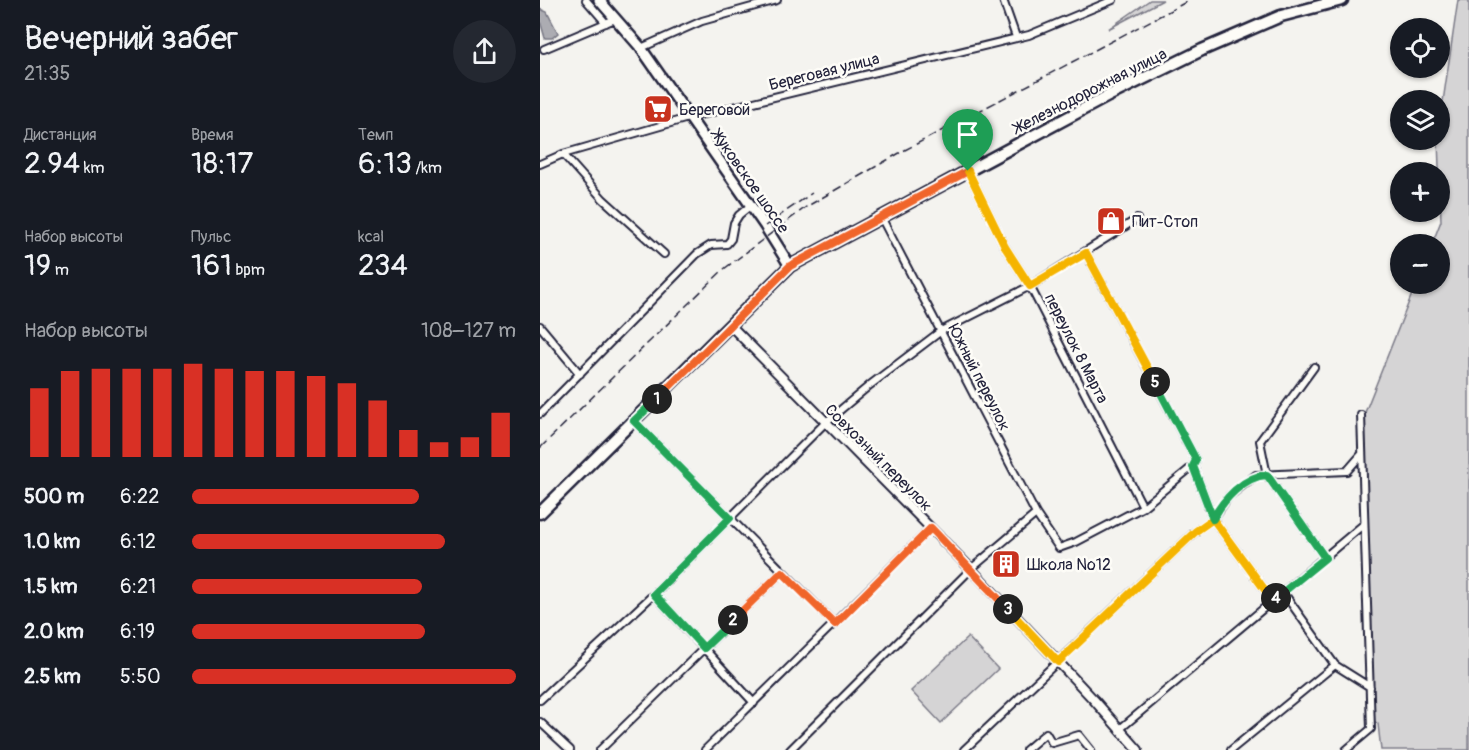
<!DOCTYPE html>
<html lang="ru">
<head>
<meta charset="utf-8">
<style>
	:root { --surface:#171b24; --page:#242831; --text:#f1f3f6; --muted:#9ea1a6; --accent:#d93025 }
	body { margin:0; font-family:Pangolin,sans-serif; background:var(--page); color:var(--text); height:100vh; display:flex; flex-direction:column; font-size:22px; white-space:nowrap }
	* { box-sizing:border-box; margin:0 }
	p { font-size:20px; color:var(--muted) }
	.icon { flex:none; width:33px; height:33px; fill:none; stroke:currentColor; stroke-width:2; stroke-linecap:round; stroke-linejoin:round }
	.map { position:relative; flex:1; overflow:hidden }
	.sheet { display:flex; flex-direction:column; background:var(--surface); width:540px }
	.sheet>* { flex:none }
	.buttons { position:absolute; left:850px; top:18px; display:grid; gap:12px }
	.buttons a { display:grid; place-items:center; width:60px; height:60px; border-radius:50%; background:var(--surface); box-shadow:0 2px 4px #0004; font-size:30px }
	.pin { position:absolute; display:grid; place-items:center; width:51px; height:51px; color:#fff; margin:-62px -26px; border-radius:50% 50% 50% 0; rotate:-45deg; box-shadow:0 0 6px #0007 }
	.pin .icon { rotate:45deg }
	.km { position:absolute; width:30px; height:30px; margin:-15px; border-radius:50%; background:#222; color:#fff; font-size:16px; line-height:30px; text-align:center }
	.round { display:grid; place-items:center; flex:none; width:63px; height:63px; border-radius:32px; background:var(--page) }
	.summary { display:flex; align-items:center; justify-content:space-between; height:102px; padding:0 24px }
	h1 { font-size:33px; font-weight:600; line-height:45px }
	.metrics { display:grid; grid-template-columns:repeat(3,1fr); gap:9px; height:102px; padding:6px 24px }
	.metrics div { display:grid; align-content:center }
	.metrics b { font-size:30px; font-weight:600 }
	.metrics small { font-size:16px; font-weight:400 }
	.metrics p { font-size:16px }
	.chart { height:168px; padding:12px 24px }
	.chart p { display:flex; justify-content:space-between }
	.chart svg { width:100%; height:108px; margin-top:6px; stroke:var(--accent); stroke-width:6 }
	ul { padding:0 24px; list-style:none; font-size:20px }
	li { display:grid; grid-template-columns:96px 72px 1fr; align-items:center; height:45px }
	li i { height:15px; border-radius:8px; background:var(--accent) }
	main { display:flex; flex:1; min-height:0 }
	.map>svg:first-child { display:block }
</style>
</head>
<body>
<main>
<section class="sheet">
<div class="summary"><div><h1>Вечерний забег</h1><p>21:35</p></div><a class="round"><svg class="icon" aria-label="share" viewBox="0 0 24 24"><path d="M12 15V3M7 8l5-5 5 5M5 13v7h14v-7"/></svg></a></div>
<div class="metrics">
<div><p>Дистанция</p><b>2.94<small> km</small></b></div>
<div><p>Время</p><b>18:17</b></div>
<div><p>Темп</p><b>6:13<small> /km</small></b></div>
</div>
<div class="metrics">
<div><p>Набор высоты</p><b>19<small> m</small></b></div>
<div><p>Пульс</p><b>161<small> bpm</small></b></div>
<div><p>kcal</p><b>234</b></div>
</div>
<div class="chart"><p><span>Набор высоты</span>108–127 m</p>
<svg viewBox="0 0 160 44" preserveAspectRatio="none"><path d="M5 44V16M15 44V9M25 44V8M35 44V8M45 44V8M55 44V6M65 44V8M75 44V9M85 44V9M95 44V11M105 44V14M115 44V21M125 44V33M135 44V38M145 44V36M155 44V26"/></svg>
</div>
<ul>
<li><b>500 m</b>6:22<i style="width:70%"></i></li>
<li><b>1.0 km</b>6:12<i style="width:78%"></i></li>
<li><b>1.5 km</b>6:21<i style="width:71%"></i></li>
<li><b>2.0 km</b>6:19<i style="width:72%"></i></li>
<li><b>2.5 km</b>5:50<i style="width:100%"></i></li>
</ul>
</section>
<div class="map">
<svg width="929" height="750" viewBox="0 0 929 750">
	<rect width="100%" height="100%" fill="#f4f3ef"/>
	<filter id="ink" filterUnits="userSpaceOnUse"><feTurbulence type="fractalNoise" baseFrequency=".0167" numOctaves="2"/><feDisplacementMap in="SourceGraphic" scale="12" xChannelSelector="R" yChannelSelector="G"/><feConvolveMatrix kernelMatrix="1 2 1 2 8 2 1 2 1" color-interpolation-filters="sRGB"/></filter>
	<g filter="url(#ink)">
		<path fill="#d5d4d5" stroke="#7c7b88" stroke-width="1.5" d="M610 0H623L568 29Z
			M918 0H929V750H841L838 724 834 721 824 415 876 284H900V244H892L901 221 898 140H900V122Z
			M428 637 458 669 401 723 371 691Z"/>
		<path fill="#acacb2" stroke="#757582" stroke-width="1.5" d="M0 9 7 12 18 33 12 38H5L0 21Z"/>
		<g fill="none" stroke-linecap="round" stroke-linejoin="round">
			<g stroke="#22223b" stroke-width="10">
				<path id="minor" d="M46 0 66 23
					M463 0 476 37
					M101 48 162 21 237 0
					M4 49 75 19
					M23 154 63 199 124 254
					M0 164 23 154 148 118 489 35 573 0
					M428 171 465 247 490 286 603 507
					M341 217 496 514 519 548 536 542 603 507 653 466 656 460 546 253
					M0 326 40 374
					M774 367 720 441 727 475 785 558
					M0 414 157 254 171 245 187 244 191 239 194 223 199 215 210 206
					M94 421 295 624
					M653 466 673 519 733 601
					M743 592 795 665 830 687
					M114 594 214 703
					M0 700 114 594 286 422 330 385 401 331 490 286 597 219
					M0 722 30 750
					M580 729 824 524
					M60 750 242 572
					M165 750 391 528
					M250 750 431 569 496 514
					M424 750 656 531 673 519 689 496 716 475 807 471 821 455
					M486 750 506 733 512 743 539 735 551 750
					M691 750 795 665
					M806 750 831 729 821 415"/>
			</g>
			<g stroke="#22223b" stroke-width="12">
				<path id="tertiary" d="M190 325 431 569 554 700 598 750"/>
			</g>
			<g stroke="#22223b" stroke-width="14">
				<path id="secondary" d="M59 0 101 48 225 226 250 266"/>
			</g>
			<g stroke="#22223b" stroke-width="15">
				<path id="primary" d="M0 513 250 266 568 96 662 50 741 16 802 0"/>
			</g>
			<use href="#minor" stroke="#fdfcf7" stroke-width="6"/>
			<use href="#tertiary" stroke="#fdfcf7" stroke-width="8"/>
			<use href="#secondary" stroke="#fdfcf7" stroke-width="9"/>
			<use href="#primary" stroke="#fdfcf7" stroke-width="10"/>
			<path stroke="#22223b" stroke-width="1.5" stroke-dasharray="9 4.5" stroke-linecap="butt" d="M225 226 272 193
				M0 448 184 269 266 207 363 151 650 0"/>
		</g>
	</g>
	<g fill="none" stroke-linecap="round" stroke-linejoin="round" filter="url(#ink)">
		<g stroke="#fff" stroke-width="12">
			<path id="split-1" d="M117 399 250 266 428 171"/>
		</g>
		<g stroke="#fff" stroke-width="12">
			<path id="split-2" d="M117 399 94 421 190 518 114 594 164 648 193 620"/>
		</g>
		<g stroke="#fff" stroke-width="12">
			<path id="split-3" d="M193 620 242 572 295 624 391 528 468 609"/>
		</g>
		<g stroke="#fff" stroke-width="12">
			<path id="split-4" d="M468 609 518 662 656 531 673 519 733 601 736 598"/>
		</g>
		<g stroke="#fff" stroke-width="12">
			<path id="split-5" d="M615 382 656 460 653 466 673 519C683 500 704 476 727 475L785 558 736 598"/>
		</g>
		<g stroke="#fff" stroke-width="12">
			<path id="split-6" d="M428 171 465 247 490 286 546 253 615 382"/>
		</g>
		<use href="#split-1" stroke="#f0652b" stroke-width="8"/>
		<use href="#split-2" stroke="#22a559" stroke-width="8"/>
		<use href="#split-3" stroke="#f0652b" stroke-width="8"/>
		<use href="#split-4" stroke="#f5b400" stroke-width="8"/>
		<use href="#split-5" stroke="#22a559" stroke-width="8"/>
		<use href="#split-6" stroke="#f5b400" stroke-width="8"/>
	</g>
	<defs>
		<g id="supermarket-square" transform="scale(1.5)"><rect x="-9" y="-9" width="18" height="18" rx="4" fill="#c8321e" stroke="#fdfcf7"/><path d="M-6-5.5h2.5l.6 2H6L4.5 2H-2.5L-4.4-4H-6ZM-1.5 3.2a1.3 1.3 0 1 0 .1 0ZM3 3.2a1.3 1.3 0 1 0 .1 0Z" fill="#fff"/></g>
		<g id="shop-square" transform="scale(1.5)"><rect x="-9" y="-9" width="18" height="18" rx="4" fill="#c8321e" stroke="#fdfcf7"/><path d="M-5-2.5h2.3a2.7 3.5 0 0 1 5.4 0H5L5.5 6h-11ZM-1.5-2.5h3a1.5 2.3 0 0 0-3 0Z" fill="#fff"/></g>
		<g id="building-square" transform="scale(1.5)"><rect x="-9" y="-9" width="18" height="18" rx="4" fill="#c8321e" stroke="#fdfcf7"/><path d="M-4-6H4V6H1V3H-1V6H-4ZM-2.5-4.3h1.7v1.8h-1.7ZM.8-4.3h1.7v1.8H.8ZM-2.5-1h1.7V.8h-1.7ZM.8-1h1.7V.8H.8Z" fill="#fff"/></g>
	</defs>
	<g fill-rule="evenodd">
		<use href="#supermarket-square" x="118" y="109"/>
		<use href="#shop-square" x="571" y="221"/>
		<use href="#building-square" x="466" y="564"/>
	</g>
	<g text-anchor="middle" stroke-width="5" stroke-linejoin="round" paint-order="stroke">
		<g font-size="16" fill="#22223b" stroke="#fdfcf7">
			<text transform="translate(284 71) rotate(-14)" y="6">Береговая улица</text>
			<text transform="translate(550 90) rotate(-27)" y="6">Железнодорожная улица</text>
			<text transform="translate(211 181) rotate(55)" y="6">Жуковское шоссе</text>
			<text transform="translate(537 348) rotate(63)" y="6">переулок 8 Марта</text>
			<text transform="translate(440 377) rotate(63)" y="6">Южный переулок</text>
			<text transform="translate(339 457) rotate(45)" y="6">Совхозный переулок</text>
		</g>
		<g font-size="16" fill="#22223b" stroke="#fdfcf7" text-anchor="start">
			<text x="139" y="115">Береговой</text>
			<text x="592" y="227">Пит-Стоп</text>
			<text x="487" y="570">Школа №12</text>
		</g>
	</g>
</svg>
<div class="buttons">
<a><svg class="icon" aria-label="locate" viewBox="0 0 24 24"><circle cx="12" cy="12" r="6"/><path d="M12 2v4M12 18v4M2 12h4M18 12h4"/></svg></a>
<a><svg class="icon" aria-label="layers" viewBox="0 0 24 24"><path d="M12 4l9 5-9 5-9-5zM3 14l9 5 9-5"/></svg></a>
<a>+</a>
<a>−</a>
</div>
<div class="pin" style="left:428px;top:171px;background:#1e9e55"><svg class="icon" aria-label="arrive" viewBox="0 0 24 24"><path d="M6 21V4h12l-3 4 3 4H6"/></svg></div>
<b class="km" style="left:117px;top:399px">1</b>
<b class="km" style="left:193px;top:620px">2</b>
<b class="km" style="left:468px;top:609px">3</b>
<b class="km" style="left:736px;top:598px">4</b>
<b class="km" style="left:615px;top:382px">5</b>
</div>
</main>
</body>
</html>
